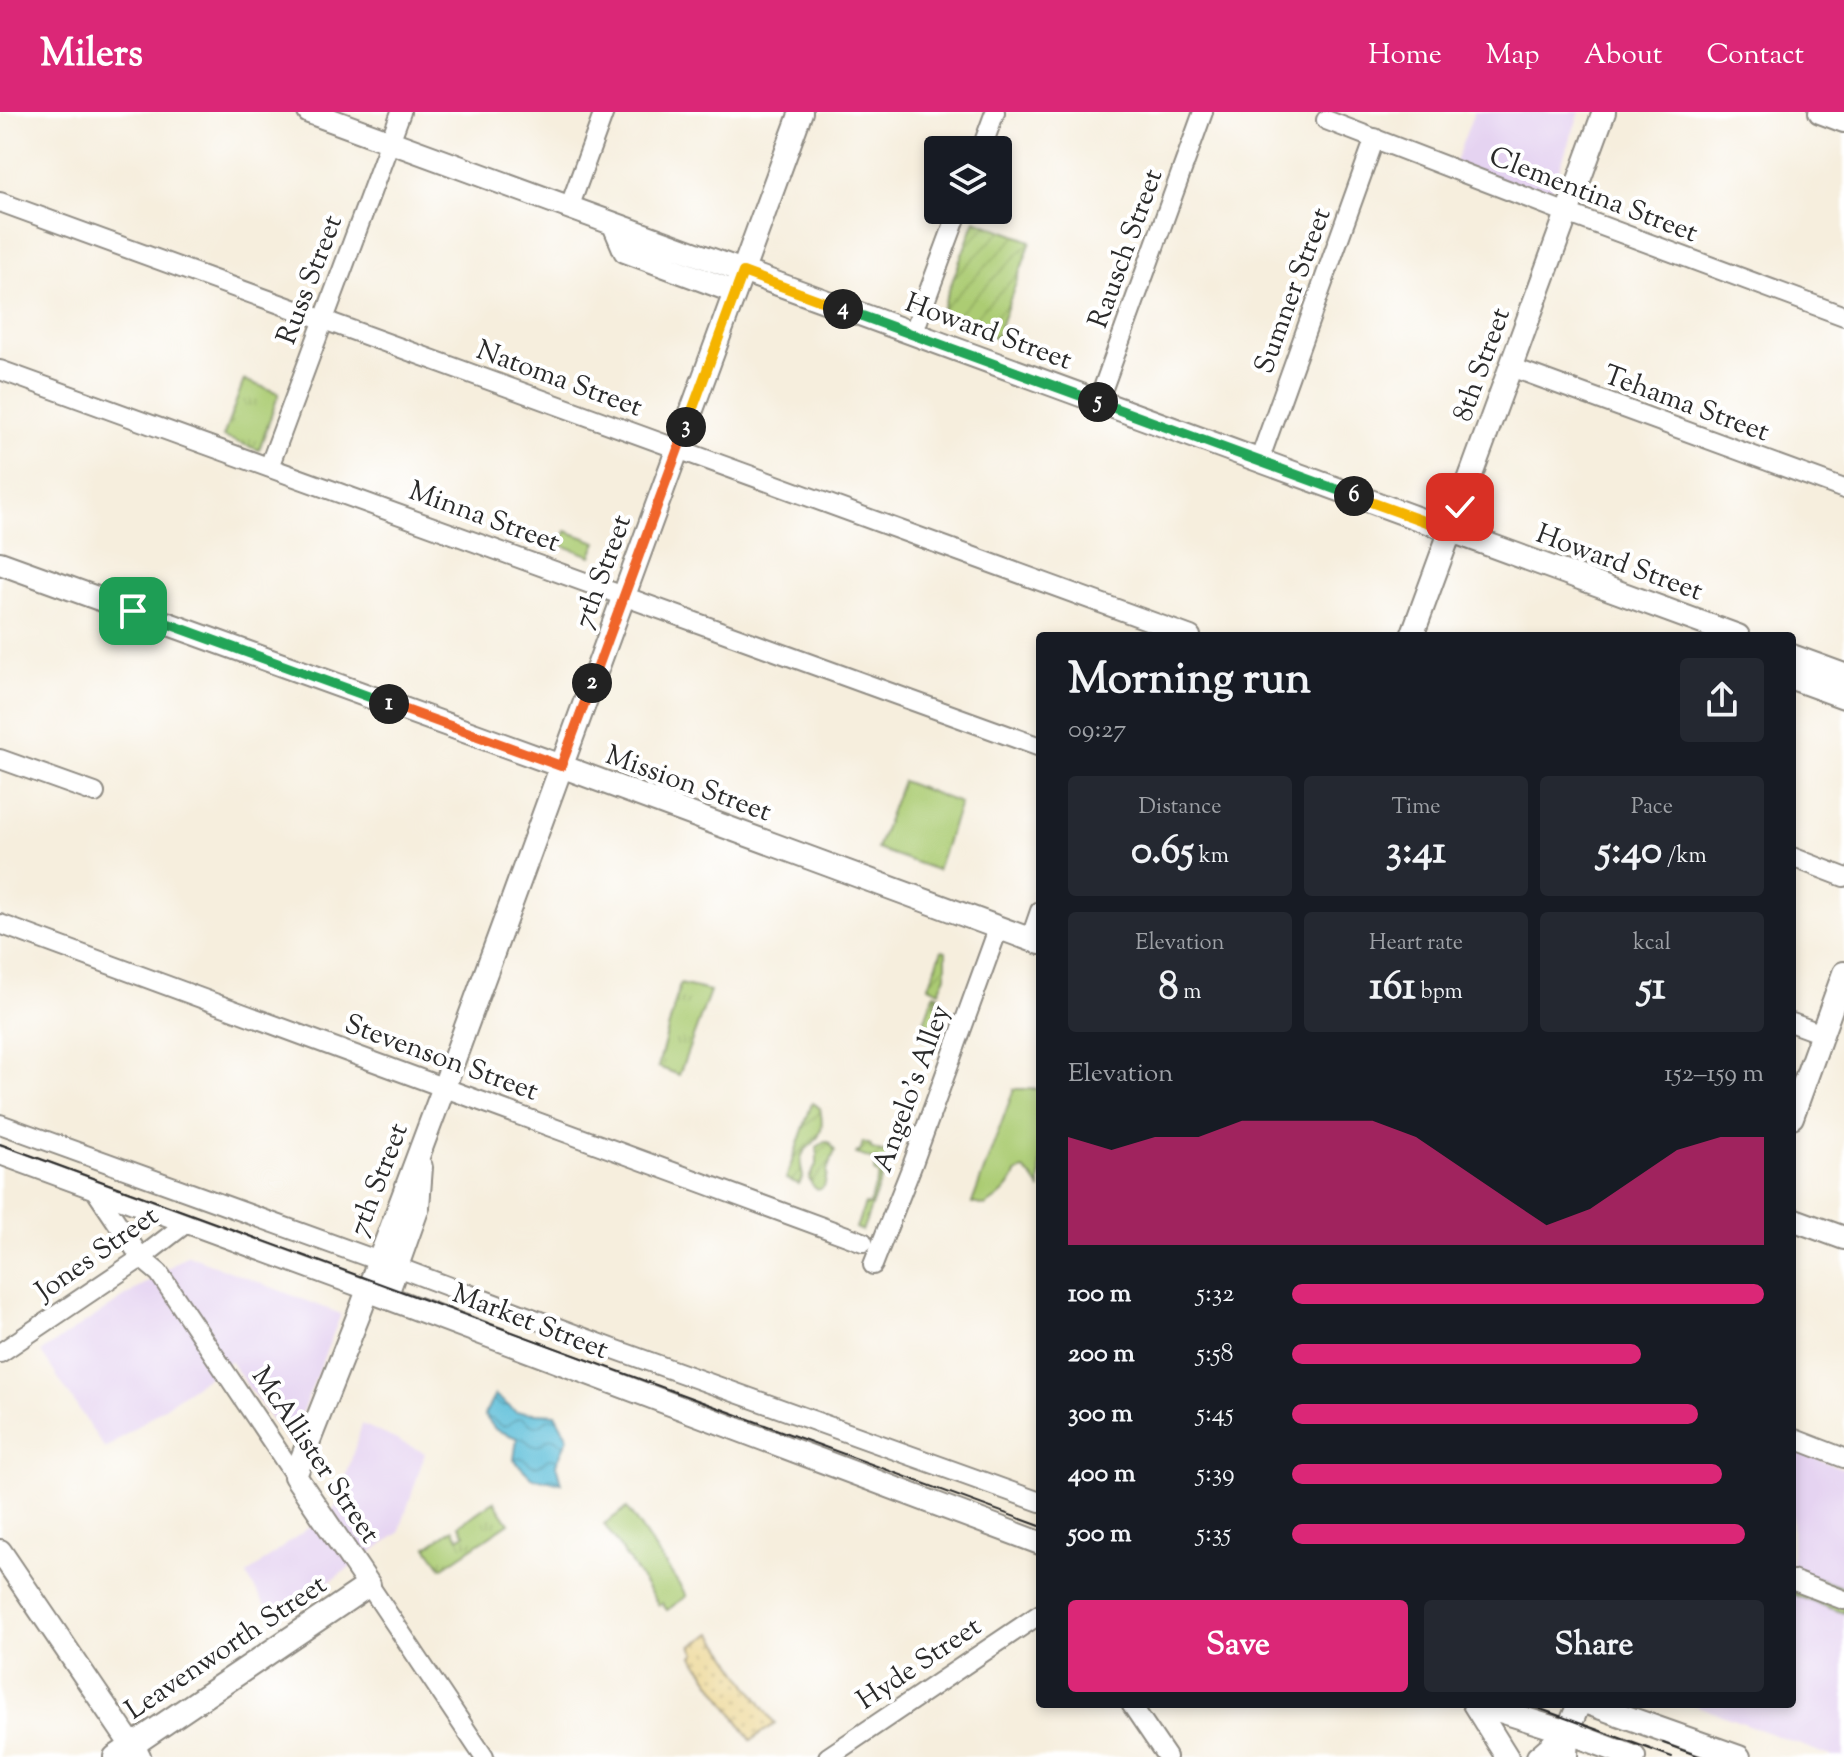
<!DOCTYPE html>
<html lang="en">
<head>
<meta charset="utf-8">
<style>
	:root { --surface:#171b24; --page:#242831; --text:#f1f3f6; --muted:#9ea1a6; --accent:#db2777 }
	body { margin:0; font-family:"Sorts Mill Goudy",serif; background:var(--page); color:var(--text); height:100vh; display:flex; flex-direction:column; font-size:30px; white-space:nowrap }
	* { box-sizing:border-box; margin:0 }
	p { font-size:26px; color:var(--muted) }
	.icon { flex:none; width:44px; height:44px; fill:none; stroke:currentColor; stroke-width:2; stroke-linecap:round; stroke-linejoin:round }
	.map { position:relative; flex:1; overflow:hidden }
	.details { position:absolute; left:1036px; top:520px; width:760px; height:1076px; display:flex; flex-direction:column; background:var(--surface); border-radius:8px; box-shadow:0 4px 12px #0003 }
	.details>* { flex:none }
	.buttons { position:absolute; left:924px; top:24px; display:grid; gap:16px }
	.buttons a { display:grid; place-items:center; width:88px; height:88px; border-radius:8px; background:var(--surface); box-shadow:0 4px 12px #0003; font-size:40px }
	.pin { position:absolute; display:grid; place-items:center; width:68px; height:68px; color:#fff; margin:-34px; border-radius:16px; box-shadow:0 4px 12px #0006 }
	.km { position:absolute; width:40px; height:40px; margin:-20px; border-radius:50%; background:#222; color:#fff; font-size:22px; line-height:40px; text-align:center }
	.round { display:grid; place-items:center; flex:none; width:84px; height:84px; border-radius:8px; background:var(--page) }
	.headline { display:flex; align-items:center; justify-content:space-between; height:136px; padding:0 32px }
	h1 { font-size:44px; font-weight:700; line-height:60px }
	.figures { display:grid; grid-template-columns:repeat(3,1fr); gap:12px; height:136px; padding:8px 32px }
	.figures div { display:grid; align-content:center; border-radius:8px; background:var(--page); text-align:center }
	.figures b { font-size:40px; font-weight:700 }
	.figures small { font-size:22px; font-weight:400 }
	.figures p { font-size:22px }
	.chart { height:224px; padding:16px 32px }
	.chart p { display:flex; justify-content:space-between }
	.chart svg { width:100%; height:144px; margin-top:8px; fill:var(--accent); opacity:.7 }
	.button { display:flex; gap:16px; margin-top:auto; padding:16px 32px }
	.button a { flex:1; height:92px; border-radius:8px; background:var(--accent); color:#fff; font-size:32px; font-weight:700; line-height:92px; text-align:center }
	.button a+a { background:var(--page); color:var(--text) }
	ul { padding:0 32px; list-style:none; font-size:26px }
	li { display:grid; grid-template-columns:128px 96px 1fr; align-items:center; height:60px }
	li i { height:20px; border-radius:10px; background:var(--accent) }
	header { display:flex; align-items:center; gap:48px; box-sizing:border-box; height:112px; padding:0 40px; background:var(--accent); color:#fff }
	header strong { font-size:38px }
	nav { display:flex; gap:44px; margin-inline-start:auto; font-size:28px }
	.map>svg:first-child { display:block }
</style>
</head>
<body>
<header>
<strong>Milers</strong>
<nav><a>Home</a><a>Map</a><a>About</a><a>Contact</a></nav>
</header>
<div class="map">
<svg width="1844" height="1645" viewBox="0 0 1844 1645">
	<defs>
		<pattern id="sand-dots" width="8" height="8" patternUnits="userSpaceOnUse" patternTransform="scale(2)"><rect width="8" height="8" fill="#eeda9e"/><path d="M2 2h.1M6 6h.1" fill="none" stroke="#cb8" stroke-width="1.8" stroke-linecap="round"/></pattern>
		<pattern id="park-tufts" width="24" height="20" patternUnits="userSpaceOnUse" patternTransform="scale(2)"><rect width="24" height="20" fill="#accc73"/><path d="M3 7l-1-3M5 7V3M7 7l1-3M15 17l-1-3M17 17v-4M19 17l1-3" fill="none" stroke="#94af64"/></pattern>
		<pattern id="garden-furrows" width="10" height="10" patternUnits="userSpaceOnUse" patternTransform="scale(2)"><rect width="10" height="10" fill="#accc73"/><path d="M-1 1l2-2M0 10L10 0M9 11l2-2" fill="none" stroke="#94af64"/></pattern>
		<pattern id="water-waves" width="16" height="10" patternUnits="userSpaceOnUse" patternTransform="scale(2)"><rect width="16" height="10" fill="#5abdd8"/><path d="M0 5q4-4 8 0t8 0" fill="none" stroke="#4b9aaf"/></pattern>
	</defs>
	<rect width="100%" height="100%" fill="#fff"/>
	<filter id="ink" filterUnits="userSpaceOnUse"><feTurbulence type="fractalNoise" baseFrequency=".0125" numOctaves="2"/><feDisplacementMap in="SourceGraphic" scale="16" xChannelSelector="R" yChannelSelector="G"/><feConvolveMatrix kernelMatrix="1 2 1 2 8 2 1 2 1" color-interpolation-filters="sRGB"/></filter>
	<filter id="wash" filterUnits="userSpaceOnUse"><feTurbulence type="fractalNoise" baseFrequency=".006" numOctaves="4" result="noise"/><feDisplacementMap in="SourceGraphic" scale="32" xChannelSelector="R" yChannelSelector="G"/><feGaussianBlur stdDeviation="1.8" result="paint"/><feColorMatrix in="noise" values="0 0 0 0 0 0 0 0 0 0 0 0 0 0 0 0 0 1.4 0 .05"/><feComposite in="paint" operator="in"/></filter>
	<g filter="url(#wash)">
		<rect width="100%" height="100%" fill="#f6eedd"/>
		<path fill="#e5d3f1" d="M1474 0H1580L1548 88 1454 53Z
			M188 1143 341 1202 289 1333 230 1249 105 1337 41 1240Z
			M362 1312 425 1341 399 1421 275 1508 246 1463 337 1394Z
			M1792 1337 1844 1357V1645H1833L1692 1592H1792Z"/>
		<path fill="#accc73" stroke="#6c7c4f" stroke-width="2" d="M566 419 597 430 591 444 561 433Z
			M902 669 960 691 937 758 877 737Z
			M1014 977H1037L1040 980V1076L1033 1066 1024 1058 1017 1060C1010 1076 1000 1085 985 1094L972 1091Z
			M627 1396 687 1484 667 1498 662 1491 659 1493 604 1412Z"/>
		<path fill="url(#sand-dots)" stroke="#8c8264" stroke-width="2" d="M712 1521 775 1612 751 1628 693 1544 696 1541 692 1534Z"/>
		<path fill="url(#park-tufts)" stroke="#6c7c4f" stroke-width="2" d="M244 268 279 281 259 338 223 325Z
			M680 872 710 879 679 963 658 955Z
			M494 1389 509 1411 442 1456 427 1435 453 1417 459 1426 465 1422 459 1413Z
			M1792 1458 1844 1476V1501L1792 1482Z"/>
		<path fill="url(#garden-furrows)" stroke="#6c7c4f" stroke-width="2" d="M975 108 1031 129 996 226 939 205Z
			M942 838 946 839V864L939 879 929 874Z
			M934 881 939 883 935 892 946 896 933 930 919 925Z
			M812 991 820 996C821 1003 823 1010 821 1017 816 1040 794 1030 803 1065L799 1072 786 1067Z
			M825 1030H829L835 1039C832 1046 829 1052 827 1059 827 1060 825 1073 824 1074 817 1083 811 1072 809 1066L817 1051V1035Z
			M863 1030 871 1033 870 1036 884 1041 887 1036 892 1038 887 1052 856 1042 857 1040H860Z
			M876 1053 885 1057 862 1119 856 1116 865 1092 869 1093 879 1063 874 1060Z"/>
		<path fill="url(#water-waves)" stroke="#427482" stroke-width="2" d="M495 1283 516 1300 555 1302 568 1326 556 1352 561 1371 532 1366 514 1348 517 1326 496 1318 484 1303Z"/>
	</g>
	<g filter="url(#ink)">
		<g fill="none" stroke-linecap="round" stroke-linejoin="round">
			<g stroke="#908c84" stroke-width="22">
				<path id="minor" d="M1326 8 1567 101 1844 204
					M981 38 995 0
					M0 90 1191 524
					M569 96 604 0
					M913 222 959 98
					M1511 255 1844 377
					M0 258 1040 635
					M1098 290 1203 0
					M1259 349 1375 26
					M269 355 401 0
					M0 647 95 681
					M1792 745 1844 765
					M0 812 863 1130
					M1030 828 1040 799
					M1792 911 1822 922
					M0 1012 379 1149
					M0 1043 367 1178
					M95 1078 141 1146 159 1161 295 1364
					M873 1153 912 1054 998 817
					M397 1155 614 1237 1040 1390
					M0 1241 141 1146 185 1112
					M1792 1326 1844 1346
					M1792 1468 1844 1488
					M369 1473 484 1645
					M1131 1592 1167 1645
					M828 1645 1040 1502"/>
			</g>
			<g stroke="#908c84" stroke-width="26">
				<path id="major" d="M309 0 1738 524
					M1820 0 1844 9
					M614 113 625 139 735 180
					M0 451 550 650 1040 831
					M1412 524 1604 0
					M1792 544 1844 563
					M1792 566 1844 585
					M1792 1005 1844 861
					M1792 1107 1844 1126
					M367 1178 1040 1431
					M386 1185 418 1095 421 1055
					M0 1439 139 1644
					M1474 1592 1507 1645
					M1478 1592 1567 1620 1634 1645
					M1590 1592 1739 1645
					M115 1645 369 1473 295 1364 359 1202 444 975 801 0
					M1538 1645 1567 1620
					M1566 1645 1567 1620 1579 1592"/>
			</g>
			<use href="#minor" stroke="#fff" stroke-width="18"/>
			<use href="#major" stroke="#fff" stroke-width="22"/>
			<path stroke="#2b2b2b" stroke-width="2" d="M0 1032 1040 1414
				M1527 1592 1672 1645
				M1663 1631 1701 1645"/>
		</g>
	</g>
	<g fill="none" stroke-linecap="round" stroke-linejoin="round" filter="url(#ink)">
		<g stroke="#fff" stroke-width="16">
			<path id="split-1" d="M133 499 389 592"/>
		</g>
		<g stroke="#fff" stroke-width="16">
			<path id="split-2" d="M389 592 561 654 592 571"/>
		</g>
		<g stroke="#fff" stroke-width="16">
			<path id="split-3" d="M592 571 686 315"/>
		</g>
		<g stroke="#fff" stroke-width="16">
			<path id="split-4" d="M686 315 743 160 843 197"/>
		</g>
		<g stroke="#fff" stroke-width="16">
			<path id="split-5" d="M843 197 1098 290"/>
		</g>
		<g stroke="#fff" stroke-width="16">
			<path id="split-6" d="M1098 290 1354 384"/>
		</g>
		<g stroke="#fff" stroke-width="16">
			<path id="split-7" d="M1354 384 1451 419 1460 395"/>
		</g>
		<use href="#split-1" stroke="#22a559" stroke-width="10"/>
		<use href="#split-2" stroke="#f0652b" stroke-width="10"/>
		<use href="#split-3" stroke="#f0652b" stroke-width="10"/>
		<use href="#split-4" stroke="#f5b400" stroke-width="10"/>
		<use href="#split-5" stroke="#22a559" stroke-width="10"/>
		<use href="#split-6" stroke="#22a559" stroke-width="10"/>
		<use href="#split-7" stroke="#f5b400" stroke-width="10"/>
	</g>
	<g text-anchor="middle" stroke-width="8" stroke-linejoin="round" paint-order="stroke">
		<g font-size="28" fill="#2b2b2b" stroke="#fff">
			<text transform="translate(1594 81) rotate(21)" y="10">Clementina Street</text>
			<text transform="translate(1124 136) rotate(-70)" y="10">Rausch Street</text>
			<text transform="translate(308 167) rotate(-69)" y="10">Russ Street</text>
			<text transform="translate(1291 178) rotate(-70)" y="10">Sumner Street</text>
			<text transform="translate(989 218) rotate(20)" y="10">Howard Street</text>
			<text transform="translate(1480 252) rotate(-70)" y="10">8th Street</text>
			<text transform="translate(560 265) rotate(20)" y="10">Natoma Street</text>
			<text transform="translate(1687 290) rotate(20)" y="10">Tehama Street</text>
			<text transform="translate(485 403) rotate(20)" y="10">Minna Street</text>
			<text transform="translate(1620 449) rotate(20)" y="10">Howard Street</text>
			<text transform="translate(601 459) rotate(-70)" y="10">7th Street</text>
			<text transform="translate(689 670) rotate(20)" y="10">Mission Street</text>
			<text transform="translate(442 944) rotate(20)" y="10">Stevenson Street</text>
			<text transform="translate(910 976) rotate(-70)" y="10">Angelo's Alley</text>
			<text transform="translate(377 1067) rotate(-69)" y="10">7th Street</text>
			<text transform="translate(96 1140) rotate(-35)" y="10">Jones Street</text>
			<text transform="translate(531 1208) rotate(21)" y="10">Market Street</text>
			<text transform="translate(317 1342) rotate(56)" y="10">McAllister Street</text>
			<text transform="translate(225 1534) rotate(-34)" y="10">Leavenworth Street</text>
			<text transform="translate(918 1550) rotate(-34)" y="10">Hyde Street</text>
		</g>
	</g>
</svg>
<div class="buttons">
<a><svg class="icon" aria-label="layers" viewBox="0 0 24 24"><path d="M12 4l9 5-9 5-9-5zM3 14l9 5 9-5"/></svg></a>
</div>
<div class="pin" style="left:133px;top:499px;background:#1e9e55"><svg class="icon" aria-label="arrive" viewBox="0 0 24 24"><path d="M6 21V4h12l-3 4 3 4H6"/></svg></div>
<div class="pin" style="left:1460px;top:395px;background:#d93025"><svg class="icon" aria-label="check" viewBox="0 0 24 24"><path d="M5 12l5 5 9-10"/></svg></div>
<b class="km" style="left:389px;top:592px">1</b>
<b class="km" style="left:592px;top:571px">2</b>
<b class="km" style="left:686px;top:315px">3</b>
<b class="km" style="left:843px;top:197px">4</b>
<b class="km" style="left:1098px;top:290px">5</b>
<b class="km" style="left:1354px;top:384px">6</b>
<section class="details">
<div class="headline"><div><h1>Morning run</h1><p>09:27</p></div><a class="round"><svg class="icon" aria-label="share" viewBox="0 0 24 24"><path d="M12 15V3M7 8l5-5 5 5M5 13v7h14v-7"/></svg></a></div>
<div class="figures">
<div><p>Distance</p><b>0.65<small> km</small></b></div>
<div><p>Time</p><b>3:41</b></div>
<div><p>Pace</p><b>5:40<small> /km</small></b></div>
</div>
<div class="figures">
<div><p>Elevation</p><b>8<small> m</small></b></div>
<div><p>Heart rate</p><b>161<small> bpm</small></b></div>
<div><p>kcal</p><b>51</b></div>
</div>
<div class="chart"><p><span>Elevation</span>152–159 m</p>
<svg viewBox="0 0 160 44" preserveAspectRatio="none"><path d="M0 44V11L10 15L20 11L30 11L40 6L50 6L60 6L70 6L80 11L90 20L100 29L110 38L120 33L130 24L140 15L150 11L160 11V44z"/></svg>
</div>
<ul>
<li><b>100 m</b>5:32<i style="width:100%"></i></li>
<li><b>200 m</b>5:58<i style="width:74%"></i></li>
<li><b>300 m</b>5:45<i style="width:86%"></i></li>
<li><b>400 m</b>5:39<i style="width:91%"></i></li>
<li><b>500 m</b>5:35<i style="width:96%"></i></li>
</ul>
<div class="button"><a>Save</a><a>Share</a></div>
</section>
</div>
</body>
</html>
